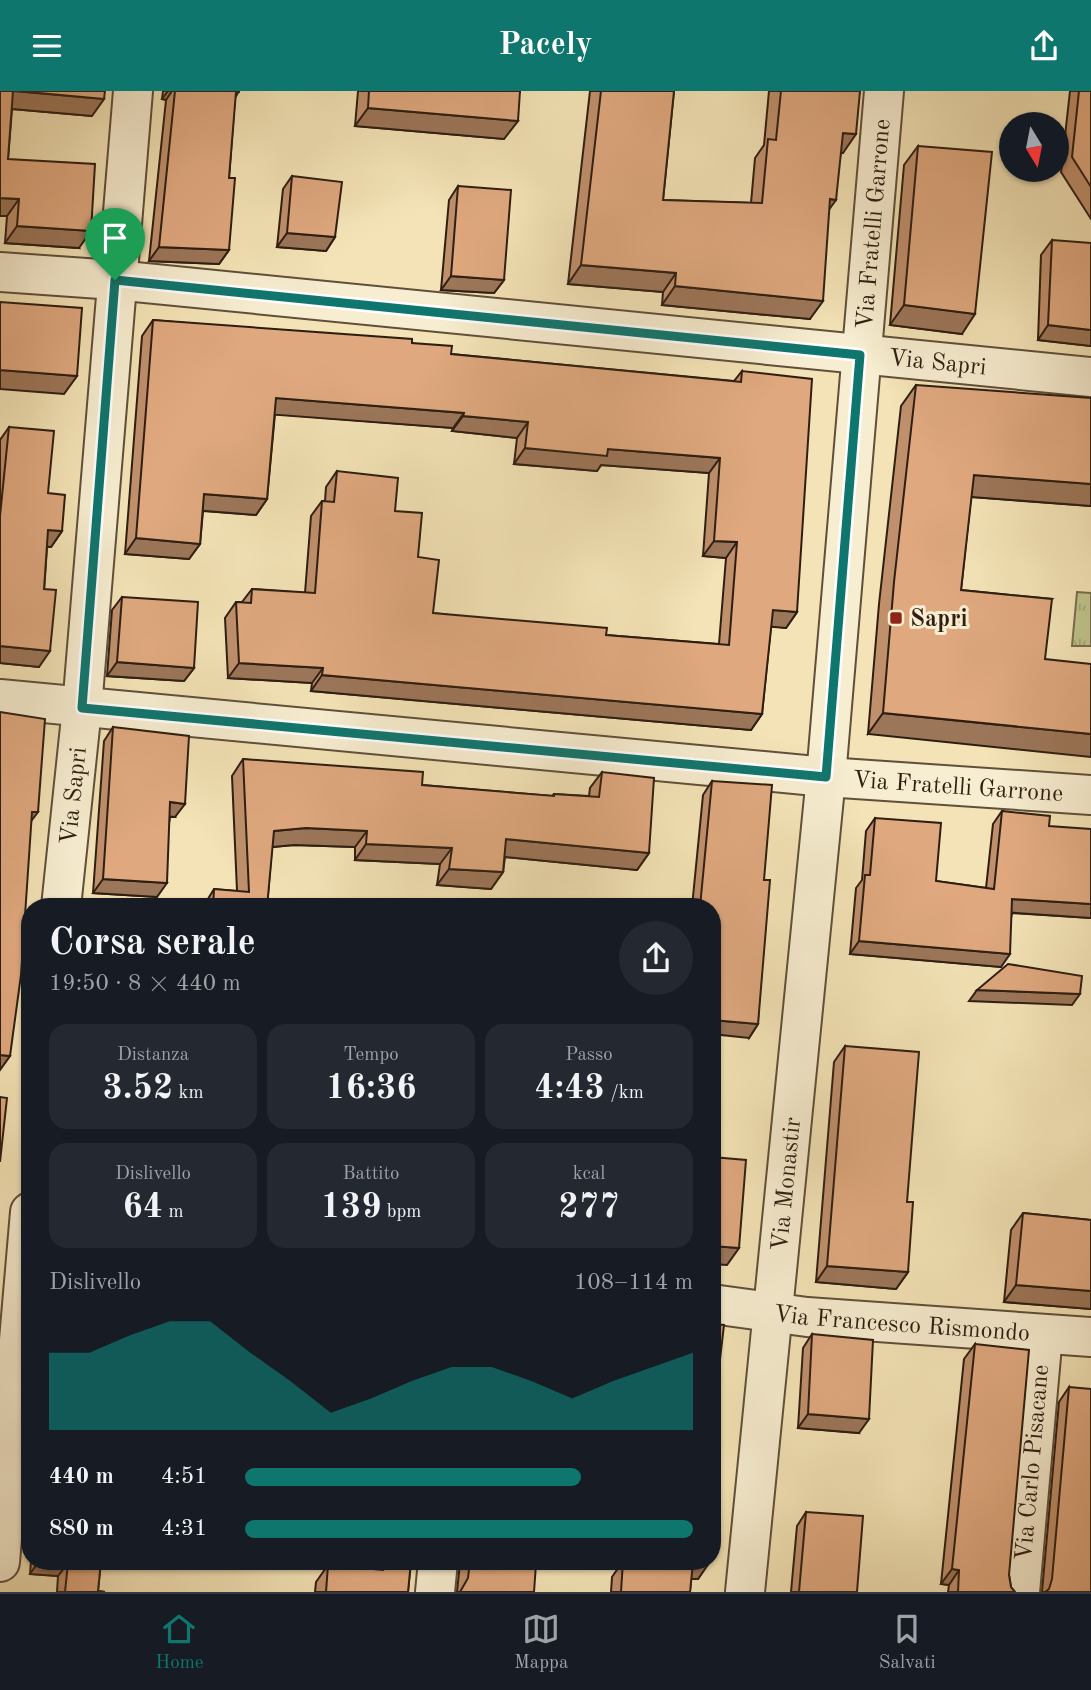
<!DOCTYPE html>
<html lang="it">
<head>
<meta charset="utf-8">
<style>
	:root { --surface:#171b24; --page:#242831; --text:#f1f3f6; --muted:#9ea1a6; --line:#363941; --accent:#0f766e }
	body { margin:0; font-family:"Old Standard TT",serif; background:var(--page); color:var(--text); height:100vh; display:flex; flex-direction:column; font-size:26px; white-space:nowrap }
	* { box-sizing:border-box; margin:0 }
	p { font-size:23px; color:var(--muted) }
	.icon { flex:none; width:38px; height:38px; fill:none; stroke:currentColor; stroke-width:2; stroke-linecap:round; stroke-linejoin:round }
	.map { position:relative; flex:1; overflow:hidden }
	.panel { position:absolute; left:21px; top:807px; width:700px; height:672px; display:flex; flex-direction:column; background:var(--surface); border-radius:28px; box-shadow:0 2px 5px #0004 }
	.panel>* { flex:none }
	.needle { width:46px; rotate:170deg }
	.controls { position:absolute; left:999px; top:21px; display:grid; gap:14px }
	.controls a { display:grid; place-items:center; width:70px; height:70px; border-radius:50%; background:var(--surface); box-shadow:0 2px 5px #0004; font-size:35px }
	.pin { position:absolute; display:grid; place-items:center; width:60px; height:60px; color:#fff; margin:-72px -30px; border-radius:50% 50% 50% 0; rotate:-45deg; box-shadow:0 0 7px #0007 }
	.pin .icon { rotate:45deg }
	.round { display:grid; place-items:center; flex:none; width:74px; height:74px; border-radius:37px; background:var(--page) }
	.summary { display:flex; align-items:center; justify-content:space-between; height:119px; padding:0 28px }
	h1 { font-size:38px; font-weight:600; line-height:52px }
	.metrics { display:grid; grid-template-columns:repeat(3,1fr); gap:10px; height:119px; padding:7px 28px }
	.metrics div { display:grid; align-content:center; border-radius:18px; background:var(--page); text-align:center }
	.metrics b { font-size:35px; font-weight:600 }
	.metrics small { font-size:19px; font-weight:400 }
	.metrics p { font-size:19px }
	.chart { height:196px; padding:14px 28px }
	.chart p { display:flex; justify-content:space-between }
	.chart svg { width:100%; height:126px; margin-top:7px; fill:var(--accent); opacity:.7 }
	ul { padding:0 28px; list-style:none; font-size:23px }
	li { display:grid; grid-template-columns:112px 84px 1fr; align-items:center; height:52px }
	li i { height:18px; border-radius:9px; background:var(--accent) }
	header { display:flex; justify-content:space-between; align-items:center; height:91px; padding:0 28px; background:var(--accent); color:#fff; font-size:32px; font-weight:600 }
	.tabs { display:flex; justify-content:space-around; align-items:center; height:98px; border-top:2px solid var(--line); background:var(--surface); font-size:19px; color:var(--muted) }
	.tabs a { display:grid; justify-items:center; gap:4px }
	.tabs .current { color:var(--accent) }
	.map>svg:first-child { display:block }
</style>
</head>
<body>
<header><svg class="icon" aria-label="menu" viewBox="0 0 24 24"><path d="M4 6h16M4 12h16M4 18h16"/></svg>Pacely<svg class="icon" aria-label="share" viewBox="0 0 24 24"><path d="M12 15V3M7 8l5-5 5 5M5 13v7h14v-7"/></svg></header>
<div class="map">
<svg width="1091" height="1501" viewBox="0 0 1091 1501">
	<defs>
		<pattern id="grass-tufts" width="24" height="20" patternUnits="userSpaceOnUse" patternTransform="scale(1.75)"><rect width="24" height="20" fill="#bfc38b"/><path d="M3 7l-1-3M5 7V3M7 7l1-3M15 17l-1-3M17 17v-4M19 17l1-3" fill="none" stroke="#a4a777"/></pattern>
	</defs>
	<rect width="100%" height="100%" fill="#f3e3b6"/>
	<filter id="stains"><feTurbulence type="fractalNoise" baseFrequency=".00286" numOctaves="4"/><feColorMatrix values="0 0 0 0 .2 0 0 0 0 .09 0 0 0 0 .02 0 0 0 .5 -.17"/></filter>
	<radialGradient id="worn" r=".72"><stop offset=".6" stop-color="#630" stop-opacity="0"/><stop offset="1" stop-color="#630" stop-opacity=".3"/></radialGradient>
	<path fill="url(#grass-tufts)" stroke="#76704e" stroke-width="2" d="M1077 501 1091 502V555H1072Z"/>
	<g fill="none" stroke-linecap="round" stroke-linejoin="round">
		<g stroke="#5f4f3b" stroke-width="42">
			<g id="minor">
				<path id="s1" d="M0 181 115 189 1091 286"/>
				<path id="s2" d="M0 608 826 686 1091 704"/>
				<path id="s3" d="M61 816 82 617 133 0"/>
				<path id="s4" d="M712 1213 807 1226 1091 1246"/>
				<path d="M0 1471 30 1121"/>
				<path d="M435 1501 438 1470"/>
				<path id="s5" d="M745 1501 826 686 884 0"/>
				<path id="s6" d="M1020 1501 1043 1243"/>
			</g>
		</g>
		<use href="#minor" stroke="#f7edd0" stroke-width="38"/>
	</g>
	<path fill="#c0906d" stroke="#2e1e12" stroke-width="2" d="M0 0 92 25 12 18 8 68 79 157 5 152 7 125Z
		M163 0H239L235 7 229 87V159L219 173 149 170 166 9 162 8Z
		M358 0H520L504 48 355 35Z
		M590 0H674L663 109 751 112 755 67 764 54 769 0H860L843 62H841L829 118 810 228 662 214 663 201 568 193Z
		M1070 0H1091V128L1061 81Z
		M918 55 962 243 890 234 904 74Z
		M292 85 335 146 326 160 277 156 283 98Z
		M458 95 504 189 494 202 441 199 449 109Z
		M1052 149 1091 255 1038 249 1041 164Z
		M153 229 412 252 451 263 734 290 742 280 797 521 786 537 771 535 762 623 751 639 311 600 312 592 228 587 225 527 236 511H242L252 498 305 502 311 425 322 410H325L326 396 337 380 395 420 418 466 433 522 606 544 719 553 726 467 703 465 709 382 601 374 597 380 514 373 517 347 452 340 453 337 275 323 267 408 256 424 203 420 200 453 189 468 125 463 142 245Z
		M916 294 1091 415 971 406 961 499 1052 508 868 643 879 513 901 315Z
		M9 336 48 402 62 440 51 456H47L39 576 0 572V349Z
		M122 506 194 577 184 590 107 585 112 519Z
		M113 636 175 726H170L157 806 93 802 104 650Z
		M243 668 422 694 552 705 554 703 589 705 590 697 602 681 649 762 637 779 505 766 503 781 491 798 437 794 440 773 355 769V756L294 754 272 756 267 816H203L214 798 237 800 232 685Z
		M712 690 764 789 758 933 749 947 712 816H692L703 704Z
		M1002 720 1049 735 1091 827 1012 822 1001 876 850 863 856 797 862 789 866 740 875 727 936 790 986 797 993 733Z
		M845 955 908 1181 896 1198 816 1191 834 971Z
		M1023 1122 1091 1129V1218L1004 1211 1011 1139Z
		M812 1243 859 1342 798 1337 803 1257Z
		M975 1253 1009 1484 1011 1496 1015 1501H948L949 1494 941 1493 964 1268Z
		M1069 1296 1091 1501H1042L1059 1311Z
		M806 1421 857 1501H791L797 1435Z
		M31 1470H101L98 1500 105 1501H57L58 1485 30 1483Z
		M373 1470H411L408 1501H315L316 1491 328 1474 372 1478Z
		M459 1470H520V1472L534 1501H457L460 1472Z
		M623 1470 641 1472V1470H710L698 1488H691L690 1501H611L612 1486Z"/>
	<path fill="#9c7659" stroke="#2e1e12" stroke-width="2" d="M13 0 104 8 92 25 1 17Z
		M168 0H172L166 9 162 8Z
		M368 17 518 30 504 48 355 35Z
		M843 42 856 43 843 62 830 61Z
		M0 107 19 108 7 125H0Z
		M830 108 836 109 823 127Z
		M17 135 91 140 79 157 5 152Z
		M287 142 335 146 326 160 277 156Z
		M159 156 229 159 219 173 149 170Z
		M581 174 676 182 663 201 568 193Z
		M451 185 504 189 494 202 441 199Z
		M675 195 823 210 810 228 662 214Z
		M904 214 975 223 962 243 890 234Z
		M1048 234 1091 239V255L1038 249Z
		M0 279 77 285 64 303 0 298Z
		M276 307 464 322 453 337 265 323Z
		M463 325 528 331 517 347 452 340Z
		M525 357 608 358 720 367 709 382 601 374 597 380 514 373Z
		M974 384 1091 393V415L958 405Z
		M204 403 267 408 256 424 193 419Z
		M48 439 62 440 51 456 37 455Z
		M136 447 200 453 189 468 125 463Z
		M714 450 737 451 726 467 703 465Z
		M773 519 797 521 786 537 762 535Z
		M0 555 50 560 39 576 0 572Z
		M117 571 194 577 184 590 107 585Z
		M239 572 323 577 312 592 228 587Z
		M322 584 762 623 751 639 311 600Z
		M883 622 1091 643V666L868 643Z
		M170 711 185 713 175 726 161 725Z
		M32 721H38L26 737Z
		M306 737 367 740 355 756 294 754 262 757 274 740Z
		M506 748 649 762 637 779 495 765Z
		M366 753 452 757 440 773 355 769Z
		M449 778 503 781 491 798 437 794Z
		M103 788 167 792 157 806 93 802Z
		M1012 808 1091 813V827L1003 821Z
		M859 850 1010 863 1001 876 850 863Z
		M977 899 1080 903 1072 914 969 910Z
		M712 929 758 933 749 947 712 943Z
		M0 964 10 965 0 979Z
		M712 1155 739 1157 727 1174 712 1173Z
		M827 1175 908 1181 896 1198 816 1191Z
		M1016 1194 1091 1200V1218L1004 1211Z
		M712 1293 717 1294 712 1301Z
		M808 1323 869 1328 859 1342 798 1337Z
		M39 1470 68 1472 58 1485 30 1483Z
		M693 1472H709L698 1488H682Z
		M952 1478 959 1479 949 1494 941 1493Z"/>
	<path fill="#dfa87f" stroke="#2e1e12" stroke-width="2" d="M0 0H13L8 68 95 73 91 140 17 135 19 108 0 107Z
		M17 0H105L104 8Z
		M175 0H239V1H236L229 87H235L229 159 159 156Z
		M369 0H520L518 30 368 17Z
		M601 0H674L663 109 762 112 768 48 776 49 781 0H860L856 43 843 42 836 109 830 108 823 210 675 195 676 182 581 174Z
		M1079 0H1091V96L1072 66Z
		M918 55 992 61 975 223 904 214Z
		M292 85 342 91 335 146 287 142Z
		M458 95 511 99 504 189 451 185Z
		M1052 149 1091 152V239L1048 234Z
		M0 211 82 217 77 285 0 279Z
		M153 229 412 248V252L452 255 451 263 741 291 742 280 812 288 797 521 773 519 762 623 322 584 323 577 239 572 236 511 251 512 252 498 315 502 322 410 334 411 337 380 398 387 395 420 422 422 418 466 439 469 433 522 607 537 606 544 729 554 737 451 714 450 720 367 608 358 607 365 525 357 528 331 463 325 464 322 276 307 267 408 204 403 200 453 136 447Z
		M916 294 1091 307V393L974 384 961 499 1052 508 1045 568 1091 573V643L883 622 894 491Z
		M9 336 54 340 48 402 65 404 62 440 48 439 44 498 56 499 50 560 0 555V425Z
		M122 506 198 511 194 577 117 571Z
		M0 621 45 628 38 721H32L21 884 10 965 0 964Z
		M113 636 189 645 185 713 170 711 167 792 103 788Z
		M243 668 423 681 422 694 554 705V703L599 706 602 681 654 687 649 762 506 748 503 781 449 778 452 757 366 753 367 740 306 737 274 740 267 816H213L214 798 249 801Z
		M712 690 772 694 764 789H770L758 933 712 929V816H700Z
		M1002 720 1050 725 1049 735 1091 738V813L1012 808 1010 863 859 850 865 784H870L875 727 941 732 936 790 994 798Z
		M1008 873 1082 885 1080 903 977 899Z
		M845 955 919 961 907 1111H913L908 1181 827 1175Z
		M0 1006 7 1007 0 1071Z
		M712 1066 746 1069 739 1157 712 1155Z
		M1023 1122 1091 1129V1200L1016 1194Z
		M712 1233 724 1234 717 1294 712 1293Z
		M812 1243 873 1249 869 1328 808 1323Z
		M975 1253 1029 1259 1009 1484 1011 1496 1015 1501H958L959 1479 952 1478Z
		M1069 1296 1091 1298V1501H1045L1049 1498 1052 1488Z
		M712 1353H717L712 1429Z
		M806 1421 863 1425 857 1501H799Z
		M44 1470H101L98 1500 105 1501H65L68 1472Z
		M384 1470H411L408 1501H326L328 1474 383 1479Z
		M470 1470H520V1472L536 1473 534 1501H460L468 1487Z
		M623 1470 652 1473V1470H710L709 1472H693L690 1501H621Z"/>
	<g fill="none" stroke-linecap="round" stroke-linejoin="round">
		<g stroke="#fff" stroke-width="14">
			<path id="route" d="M115 189 860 264 826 686 82 617Z"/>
		</g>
		<use href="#route" stroke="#0f766e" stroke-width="9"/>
	</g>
	<rect fill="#8f2418" stroke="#f7edd0" stroke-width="2.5" x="889" y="520" width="14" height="14" rx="3.5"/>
	<g text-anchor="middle" stroke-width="6" stroke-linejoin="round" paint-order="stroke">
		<g font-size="24" fill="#2e1e12" stroke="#f7edd0">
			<text dy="8" stroke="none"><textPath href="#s5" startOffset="1374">Via Fratelli Garrone</textPath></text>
			<text dy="8" stroke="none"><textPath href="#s1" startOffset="942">Via Sapri</textPath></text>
			<text dy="8" stroke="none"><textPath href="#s2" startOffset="962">Via Fratelli Garrone</textPath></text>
			<text dy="8" stroke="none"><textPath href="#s3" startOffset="112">Via Sapri</textPath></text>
			<text dy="8" stroke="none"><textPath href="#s5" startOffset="410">Via Monastir</textPath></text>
			<text dy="8" stroke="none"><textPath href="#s4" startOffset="191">Via Francesco Rismondo</textPath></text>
			<text dy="8" stroke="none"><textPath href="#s6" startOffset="130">Via Carlo Pisacane</textPath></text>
		</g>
		<g font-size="24" font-weight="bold" fill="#2e1e12" stroke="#f7edd0" text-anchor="start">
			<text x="910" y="535">Sapri</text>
		</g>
	</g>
	<rect width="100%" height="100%" filter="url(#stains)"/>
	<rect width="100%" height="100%" fill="url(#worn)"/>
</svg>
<div class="controls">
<a><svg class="needle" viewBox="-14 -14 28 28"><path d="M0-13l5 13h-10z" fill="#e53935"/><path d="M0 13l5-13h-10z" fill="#9ea1a6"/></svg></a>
</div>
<div class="pin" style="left:115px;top:189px;background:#1e9e55"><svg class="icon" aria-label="arrive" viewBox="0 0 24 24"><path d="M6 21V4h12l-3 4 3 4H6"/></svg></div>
<section class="panel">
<div class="summary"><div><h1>Corsa serale</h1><p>19:50 · 8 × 440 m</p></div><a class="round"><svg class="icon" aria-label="share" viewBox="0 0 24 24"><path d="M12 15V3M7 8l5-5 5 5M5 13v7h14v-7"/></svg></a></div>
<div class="metrics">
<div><p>Distanza</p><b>3.52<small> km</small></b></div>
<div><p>Tempo</p><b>16:36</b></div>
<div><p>Passo</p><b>4:43<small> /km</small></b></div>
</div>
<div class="metrics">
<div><p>Dislivello</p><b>64<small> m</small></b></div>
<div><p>Battito</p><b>139<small> bpm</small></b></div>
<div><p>kcal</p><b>277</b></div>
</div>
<div class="chart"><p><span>Dislivello</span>108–114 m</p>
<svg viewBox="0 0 160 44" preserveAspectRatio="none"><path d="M0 44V17L10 17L20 11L30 6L40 6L50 17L60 27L70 38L80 33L90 27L100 22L110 22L120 27L130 33L140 27L150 22L160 17V44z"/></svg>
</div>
<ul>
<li><b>440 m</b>4:51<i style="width:75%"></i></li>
<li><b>880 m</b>4:31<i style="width:100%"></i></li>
</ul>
</section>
</div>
<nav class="tabs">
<a class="current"><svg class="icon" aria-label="home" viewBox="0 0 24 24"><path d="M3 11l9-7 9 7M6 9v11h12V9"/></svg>Home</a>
<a><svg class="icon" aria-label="map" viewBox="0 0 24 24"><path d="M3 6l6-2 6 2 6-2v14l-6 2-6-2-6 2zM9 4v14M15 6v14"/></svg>Mappa</a>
<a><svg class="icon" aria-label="saved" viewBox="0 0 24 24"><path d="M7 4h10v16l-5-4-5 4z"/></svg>Salvati</a>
</nav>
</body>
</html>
